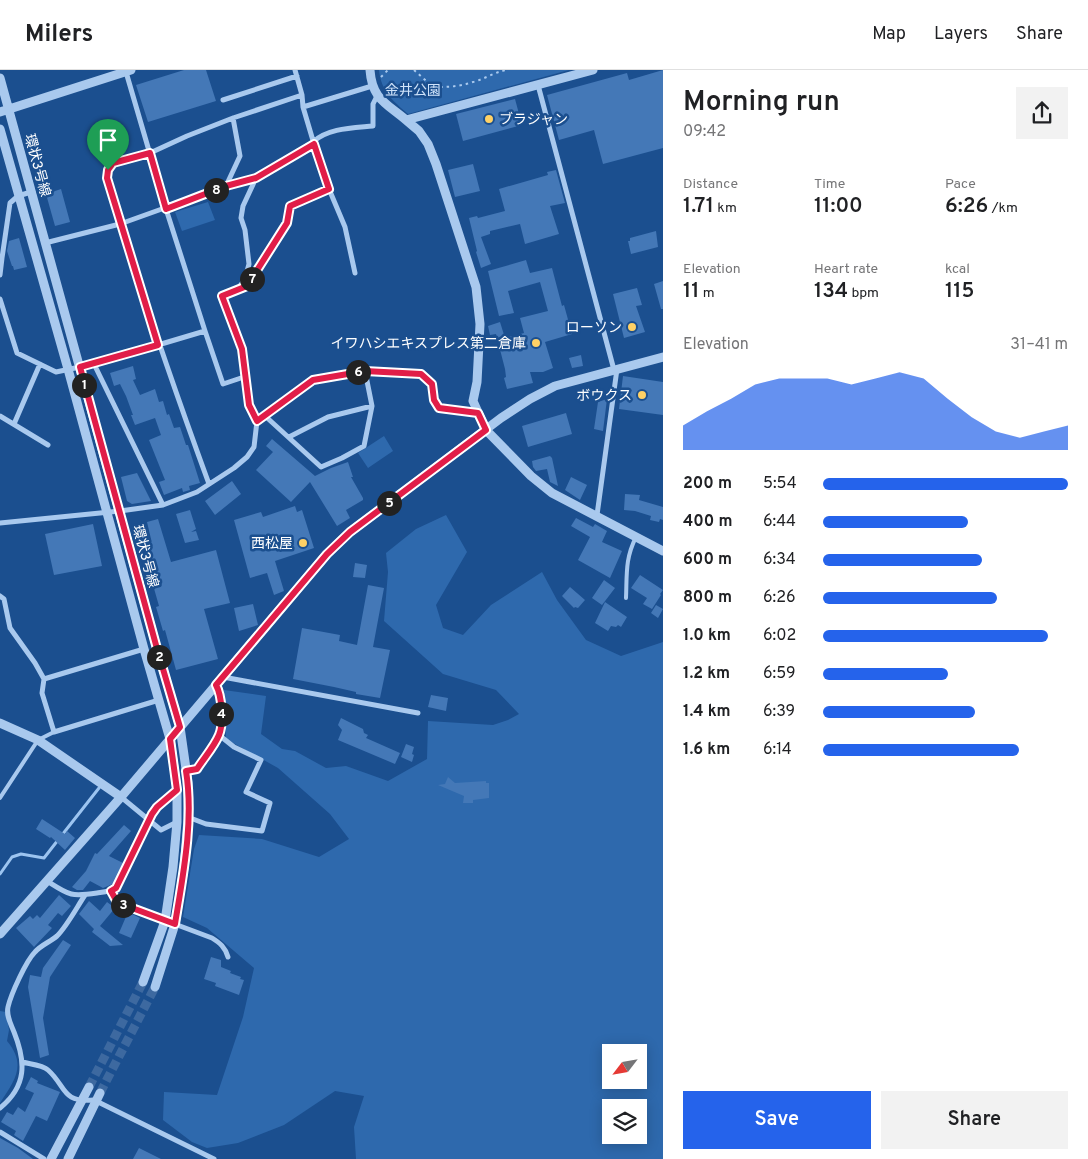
<!DOCTYPE html>
<html lang="en">
<head>
<meta charset="utf-8">
<style>
	:root { --surface:#fff; --page:#f2f2f2; --text:#202124; --muted:#757577; --line:#e0e0e0; --accent:#2563eb }
	body { margin:0; font-family:Overpass,"Noto Sans JP",sans-serif; background:var(--page); color:var(--text); height:100vh; display:flex; flex-direction:column; font-size:19px; white-space:nowrap }
	* { box-sizing:border-box; margin:0 }
	p { font-size:16px; color:var(--muted) }
	.icon { flex:none; width:28px; height:28px; fill:none; stroke:currentColor; stroke-width:2; stroke-linecap:round; stroke-linejoin:round }
	.map { position:relative; flex:1; overflow:hidden }
	.sheet { display:flex; flex-direction:column; background:var(--surface); width:425px }
	.sheet>* { flex:none }
	.needle { width:32px; rotate:239deg }
	.fabs { position:absolute; left:602px; top:974px; display:grid; gap:10px }
	.fabs a { display:grid; place-items:center; width:45px; height:45px; border-radius:0px; background:var(--surface); box-shadow:0 2px 12px #0003; font-size:25px }
	.pin { position:absolute; display:grid; place-items:center; width:42px; height:42px; color:#fff; margin:-51px -21px; border-radius:50% 50% 50% 0; rotate:-45deg; box-shadow:0 0 5px #0007 }
	.pin .icon { rotate:45deg }
	.km { position:absolute; width:25px; height:25px; margin:-12px; border-radius:50%; background:#222; color:#fff; font-size:14px; line-height:25px; text-align:center }
	.round { display:grid; place-items:center; flex:none; width:52px; height:52px; border-radius:0px; background:var(--page) }
	.overview { display:flex; align-items:center; justify-content:space-between; height:85px; padding:0 20px }
	h1 { font-size:28px; font-weight:600; line-height:38px }
	.metrics { display:grid; grid-template-columns:repeat(3,1fr); gap:8px; height:85px; padding:5px 20px }
	.metrics div { display:grid; align-content:center }
	.metrics b { font-size:21px; font-weight:600 }
	.metrics small { font-size:14px; font-weight:400 }
	.metrics p { font-size:14px }
	.chart { height:140px; padding:10px 20px }
	.chart p { display:flex; justify-content:space-between }
	.chart svg { width:100%; height:90px; margin-top:5px; fill:var(--accent); opacity:.7 }
	.action { display:flex; gap:10px; margin-top:auto; padding:10px 20px }
	.action a { flex:1; height:58px; border-radius:0px; background:var(--accent); color:#fff; font-size:20px; font-weight:600; line-height:58px; text-align:center }
	.action a+a { background:var(--page); color:var(--text) }
	ul { padding:0 20px; list-style:none; font-size:16px }
	li { display:grid; grid-template-columns:80px 60px 1fr; align-items:center; height:38px }
	li i { height:12px; border-radius:6px; background:var(--accent) }
	header { display:flex; align-items:center; gap:30px; box-sizing:border-box; height:70px; padding:0 25px; background:var(--surface); border-bottom:1px solid var(--line) }
	header strong { font-size:24px }
	nav { display:flex; gap:28px; margin-inline-start:auto; font-size:18px }
	main { display:flex; flex:1; min-height:0 }
	.map>svg:first-child { display:block }
</style>
</head>
<body>
<header>
<strong>Milers</strong>
<nav><a>Map</a><a>Layers</a><a>Share</a></nav>
</header>
<main>
<div class="map">
<svg width="663" height="1089" viewBox="0 0 663 1089">
	<rect width="100%" height="100%" fill="#1b4f8f"/>
	<path fill="#2e69ad" fill-rule="evenodd" d="M379 0H569L408 44C393 31 381 21 379 0Z
		M208 132 215 150 182 161 175 142Z
		M384 366 393 381 368 398 358 383Z
		M446 445 467 482 436 535 443 558 463 565 491 535 542 502 557 530 586 570 621 586 663 572V1089H356L354 1057 364 1026 335 1021 284 1055 238 1073 207 1078 192 1072 163 1050 164 1022 217 1025 243 947 254 898 207 858 183 847 194 779 199 765 262 769 319 787 349 769 330 744 278 698 226 669 224 620 266 626 261 664 282 679 295 681 326 698 346 696 388 711 427 689 428 651 493 655 508 650 519 644 496 620 443 604 384 551 388 502 386 483 416 459ZM611 982H639V1010H611ZM611 1038H639V1065H611Z
		M0 941 6 942 9 960 7 971C27 995 15 1010 0 1033Z"/>
	<g fill="none" stroke-linecap="round" stroke-linejoin="round">
		<path stroke="#9cc4f0" stroke-width="3" d="M62 765 99 718
			M0 804 12 787 21 784 44 788 58 770"/>
	</g>
	<path fill="#4478b7" d="M184 0H206L216 31 148 52 136 15Z
		M663 0V78L603 94 594 60 559 70 547 25 627 3 629 10Z
		M515 29 522 55 463 71 456 44Z
		M473 94 480 121 455 127 448 100Z
		M556 100 565 133 550 136 559 164 525 174 520 154 490 161V164L481 167 491 194 481 198 476 182 477 181 469 148 477 146 478 148 505 141 499 119 548 105 547 102Z
		M61 119 70 152 55 156 46 124Z
		M656 161 658 177 631 184 628 171H630V168Z
		M19 168 27 197 14 200 13 196H12L7 181 9 171Z
		M526 190 530 203 552 198 562 236 564 235 572 264 545 272 553 298 543 302H530L533 313 507 319 504 308 506 307 505 299 496 264 490 265 488 256 500 252 505 268 524 263 520 248 548 241 540 212 508 221 514 243 499 246 488 201Z
		M663 211V239H661L654 214Z
		M637 218 642 235 636 236 645 262 624 268 613 224Z
		M581 285 583 296 572 298 569 288Z
		M133 296 136 309 133 310 140 325 155 319 159 332 163 331 167 345 169 344 174 358 180 357 186 375H188L200 413 189 416 190 420 183 422 182 418 164 425 159 412 165 410 149 370 161 365 155 348 135 355 131 345H133L126 326 120 314 114 316 110 303Z
		M623 306 663 312V345L619 339Z
		M607 329 603 361 594 359 598 332Z
		M566 343 572 364 528 377 522 356Z
		M272 369 315 406 331 398 348 392 353 407H351L363 428V430L346 440 350 448 337 456 310 412 291 432 256 400 273 382 266 376Z
		M550 386 552 388 558 416 550 412 547 399 536 401 533 397 532 391Z
		M137 403 151 431 132 434 127 431 121 407Z
		M571 407 587 415 580 430 565 420Z
		M232 411 241 424 215 445 205 431Z
		M625 424 640 425 639 430 663 437V450L660 449 659 452 650 450 651 446 635 441 624 440Z
		M295 436 297 442 302 440 314 478 275 491 284 521 274 525 267 503 250 508 234 450 261 442 263 447Z
		M190 440 196 459 191 462 196 461 199 470 185 473 176 444Z
		M576 448 593 457 595 454 607 461 602 472 622 481 610 508 578 490 590 467 571 456Z
		M158 449 171 492 216 480 230 533 204 539 218 589 176 600 165 560 163 561 156 537 159 536 145 487 149 485 145 474 151 469 147 452Z
		M93 454 102 496 54 505 45 464Z
		M355 493 367 495 365 508 353 507Z
		M640 505 663 520 660 524 661 525 652 539 643 534 647 528 631 518Z
		M604 510 615 518 602 535 592 528Z
		M368 515 384 518 373 577 390 580 380 628 356 624V622L334 617 293 609 302 558 340 565 339 571 357 575Z
		M570 517 585 530 578 538 575 537 574 538 562 526Z
		M605 532 627 547 621 557 618 555 616 557 611 556 608 561 595 553Z
		M253 534 258 555 239 561 234 538Z
		M656 535 663 539 658 548 651 543Z
		M431 625 448 628 446 641 428 637Z
		M341 648 363 659 364 663 368 665 366 668 400 683 395 694 338 670 342 660 338 655Z
		M406 674 414 677 412 684 414 685 412 692 401 687Z
		M448 707 455 713 486 711V713H489V728L473 730V733H463L464 726 438 715 445 714Z
		M42 749 65 764 67 761 75 768 65 780 51 767 50 768 36 759Z
		M124 755 131 761 109 786 123 793 113 814 103 818 90 811 83 820H77L72 817 86 801 95 783 97 784Z
		M59 825 71 836 62 846 58 843 48 855 52 858 34 877 16 858 30 846 33 849 37 845 40 848Z
		M89 831 100 841 107 832 115 838 100 856 123 875 110 876 92 862 94 859 79 844Z
		M128 842 140 848 131 868 119 863Z
		M63 870 71 875 50 907 43 948 49 985 40 988 28 917 30 905 41 907 43 898Z
		M211 887 221 890V897L231 901 230 903 241 907 240 909 244 910 239 925 215 916 216 913 204 909Z
		M31 1007 38 1011 37 1013 60 1022 47 1051 36 1046 23 1071 14 1065 16 1061 1 1052 7 1042 13 1045 18 1037 25 1042 34 1023 25 1019Z
		M0 1068 18 1078 33 1089H0Z
		M139 1078 161 1089H133Z"/>
	<g fill="none" stroke-linecap="round" stroke-linejoin="round">
		<path stroke="#3d69a0" stroke-width="9" stroke-dasharray="9 4.5" stroke-linecap="butt" d="M89 1017 143 912
			M100 1023 155 917"/>
		<path stroke="#a9c9ee" stroke-width="2" stroke-dasharray="2.5 4" stroke-linecap="butt" d="M414 0 433 17C447 17 459 17 473 12 485 9 494 2 507 0
			M381 7 388 0"/>
		<path stroke="#a9c9ee" stroke-width="4" d="M626 528C627 504 625 489 636 467
			M0 728 38 670 54 662"/>
		<path stroke="#a9c9ee" stroke-width="5" d="M295 0 302 25 303 37 314 74 329 119 345 157 355 203
			M538 15 614 300
			M223 30 297 6
			M303 37 372 16
			M313 72C328 58 353 58 373 56V34L377 26
			M226 116 256 108
			M45 173 120 154 226 116 240 86 233 48
			M0 188H2L10 133 18 126 31 122
			M0 205 2 188
			M238 219 245 209 249 194 245 160 241 148 243 136 256 108 314 74
			M0 229 17 283 56 302 94 294 205 261 166 139 126 2
			M205 261 223 314 244 307
			M94 294 163 435
			M264 345 321 397 342 388 364 376 372 336 365 301
			M0 346 48 375
			M257 351 313 310 365 301 421 304 432 314 434 330 439 338 478 343
			M14 354 40 294
			M289 367 328 347 372 336
			M209 414C172 313 137 212 107 108L108 100 113 93 150 83 187 66 233 48 302 25
			M597 445 617 299
			M0 453 120 441 163 435 197 422 234 398 247 387 254 377 257 351 255 344 249 335 242 279 222 226 247 216 287 153 290 136 329 119
			M0 526 4 529 10 558 35 593 44 609 42 623 54 662 159 630
			M223 607 418 643
			M44 609 144 579
			M216 615C224 630 221 648 219 665
			M186 701 197 699 219 665 234 677 261 690 246 722 270 733 262 761 206 754 193 749H188
			M121 727 161 760 177 752
			M47 811C69 825 70 827 97 823 104 822 110 822 116 817L152 744 157 737 177 720
			M111 821 116 830 124 835 212 868C220 873 225 877 228 887
			M22 992C30 994 43 995 48 1000 67 1017 61 1033 94 1030L214 1089
			M0 1038C27 1016 26 992 14 962 11 954 6 946 8 937 11 924 26 891 35 882 41 875 50 872 57 866 67 856 77 837 85 825
			M0 1062 44 1089"/>
		<path stroke="#a9c9ee" stroke-width="9" d="M370 0C372 29 386 33 406 50L593 0
			M0 8 156 575 180 657 188 713V749L184 798 175 854 155 917
			M0 42 131 0
			M406 50 419 61 428 74 436 94 476 217 480 254 477 312 473 331 486 360 531 406 552 423 663 481
			M0 59 68 299 144 579 170 669 177 719V752L173 797 165 851 143 912
			M0 653 38 670 121 727
			M0 864 121 727 327 484 350 462 501 348 530 329 555 316 663 287"/>
		<path stroke="#a9c9ee" stroke-width="9" d="M51 1089 89 1017
			M68 1089 100 1023"/>
	</g>
	<g fill="none" stroke-linecap="round" stroke-linejoin="round">
		<g stroke="#fff" stroke-width="10">
			<path id="route" d="M314 74 329 119 290 136 287 153 247 216 222 226 242 279 249 335 257 351 313 310 365 301 421 304 432 314 434 330 439 338 478 343 486 360 350 462 327 484 216 615C222 626 224 653 219 665 214 677 204 688 197 699L186 701C194 751 183 805 175 854L124 835 116 830 111 821 116 818 152 744 157 737 177 720 170 669 180 657 156 575 80 297 158 275 107 108 108 100 113 93 150 83 166 139 226 116 256 108Z"/>
		</g>
		<use href="#route" stroke="#e11d48" stroke-width="6"/>
	</g>
	<g fill="#ffd166" stroke="#1b4f8f" stroke-width="2">
		<circle cx="489" cy="49" r="5"/>
		<circle cx="632" cy="257" r="5"/>
		<circle cx="536" cy="273" r="5"/>
		<circle cx="642" cy="325" r="5"/>
		<circle cx="303" cy="473" r="5"/>
	</g>
	<g text-anchor="middle" stroke-width="5" stroke-linejoin="round" paint-order="stroke">
		<g font-size="14" fill="#cfe3fa" stroke="#1b4f8f">
			<text x="413" y="25">金井公園</text>
		</g>
		<g font-size="14" fill="#fff" stroke="#1b4f8f" text-anchor="end">
			<text x="499" y="54" text-anchor="start">ブラジャン</text>
			<text x="622" y="262">ローソン</text>
			<text x="526" y="278">イワハシエキスプレス第二倉庫</text>
			<text x="632" y="330">ボウクス</text>
			<text x="293" y="478">西松屋</text>
		</g>
		<g font-size="14" fill="#fff" stroke="#1b4f8f">
			<text transform="translate(38 95) rotate(75)" y="5">環状3号線</text>
			<text transform="translate(146 486) rotate(75)" y="5">環状3号線</text>
		</g>
	</g>
</svg>
<div class="fabs">
<a><svg class="needle" viewBox="-14 -14 28 28"><path d="M0-13l5 13h-10z" fill="#e53935"/><path d="M0 13l5-13h-10z" fill="#757577"/></svg></a>
<a><svg class="icon" aria-label="layers" viewBox="0 0 24 24"><path d="M12 4l9 5-9 5-9-5zM3 14l9 5 9-5"/></svg></a>
</div>
<div class="pin" style="left:108px;top:100px;background:#1e9e55"><svg class="icon" aria-label="arrive" viewBox="0 0 24 24"><path d="M6 21V4h12l-3 4 3 4H6"/></svg></div>
<b class="km" style="left:84px;top:315px">1</b>
<b class="km" style="left:159px;top:587px">2</b>
<b class="km" style="left:123px;top:835px">3</b>
<b class="km" style="left:221px;top:644px">4</b>
<b class="km" style="left:389px;top:433px">5</b>
<b class="km" style="left:358px;top:302px">6</b>
<b class="km" style="left:252px;top:209px">7</b>
<b class="km" style="left:216px;top:120px">8</b>
</div>
<section class="sheet">
<div class="overview"><div><h1>Morning run</h1><p>09:42</p></div><a class="round"><svg class="icon" aria-label="share" viewBox="0 0 24 24"><path d="M12 15V3M7 8l5-5 5 5M5 13v7h14v-7"/></svg></a></div>
<div class="metrics">
<div><p>Distance</p><b>1.71<small> km</small></b></div>
<div><p>Time</p><b>11:00</b></div>
<div><p>Pace</p><b>6:26<small> /km</small></b></div>
</div>
<div class="metrics">
<div><p>Elevation</p><b>11<small> m</small></b></div>
<div><p>Heart rate</p><b>134<small> bpm</small></b></div>
<div><p>kcal</p><b>115</b></div>
</div>
<div class="chart"><p><span>Elevation</span>31–41 m</p>
<svg viewBox="0 0 160 44" preserveAspectRatio="none"><path d="M0 44V32L10 25L20 19L30 12L40 9L50 9L60 9L70 12L80 9L90 6L100 9L110 19L120 28L130 35L140 38L150 35L160 32V44z"/></svg>
</div>
<ul>
<li><b>200 m</b>5:54<i style="width:100%"></i></li>
<li><b>400 m</b>6:44<i style="width:59%"></i></li>
<li><b>600 m</b>6:34<i style="width:65%"></i></li>
<li><b>800 m</b>6:26<i style="width:71%"></i></li>
<li><b>1.0 km</b>6:02<i style="width:92%"></i></li>
<li><b>1.2 km</b>6:59<i style="width:51%"></i></li>
<li><b>1.4 km</b>6:39<i style="width:62%"></i></li>
<li><b>1.6 km</b>6:14<i style="width:80%"></i></li>
</ul>
<div class="action"><a>Save</a><a>Share</a></div>
</section>
</main>
</body>
</html>
